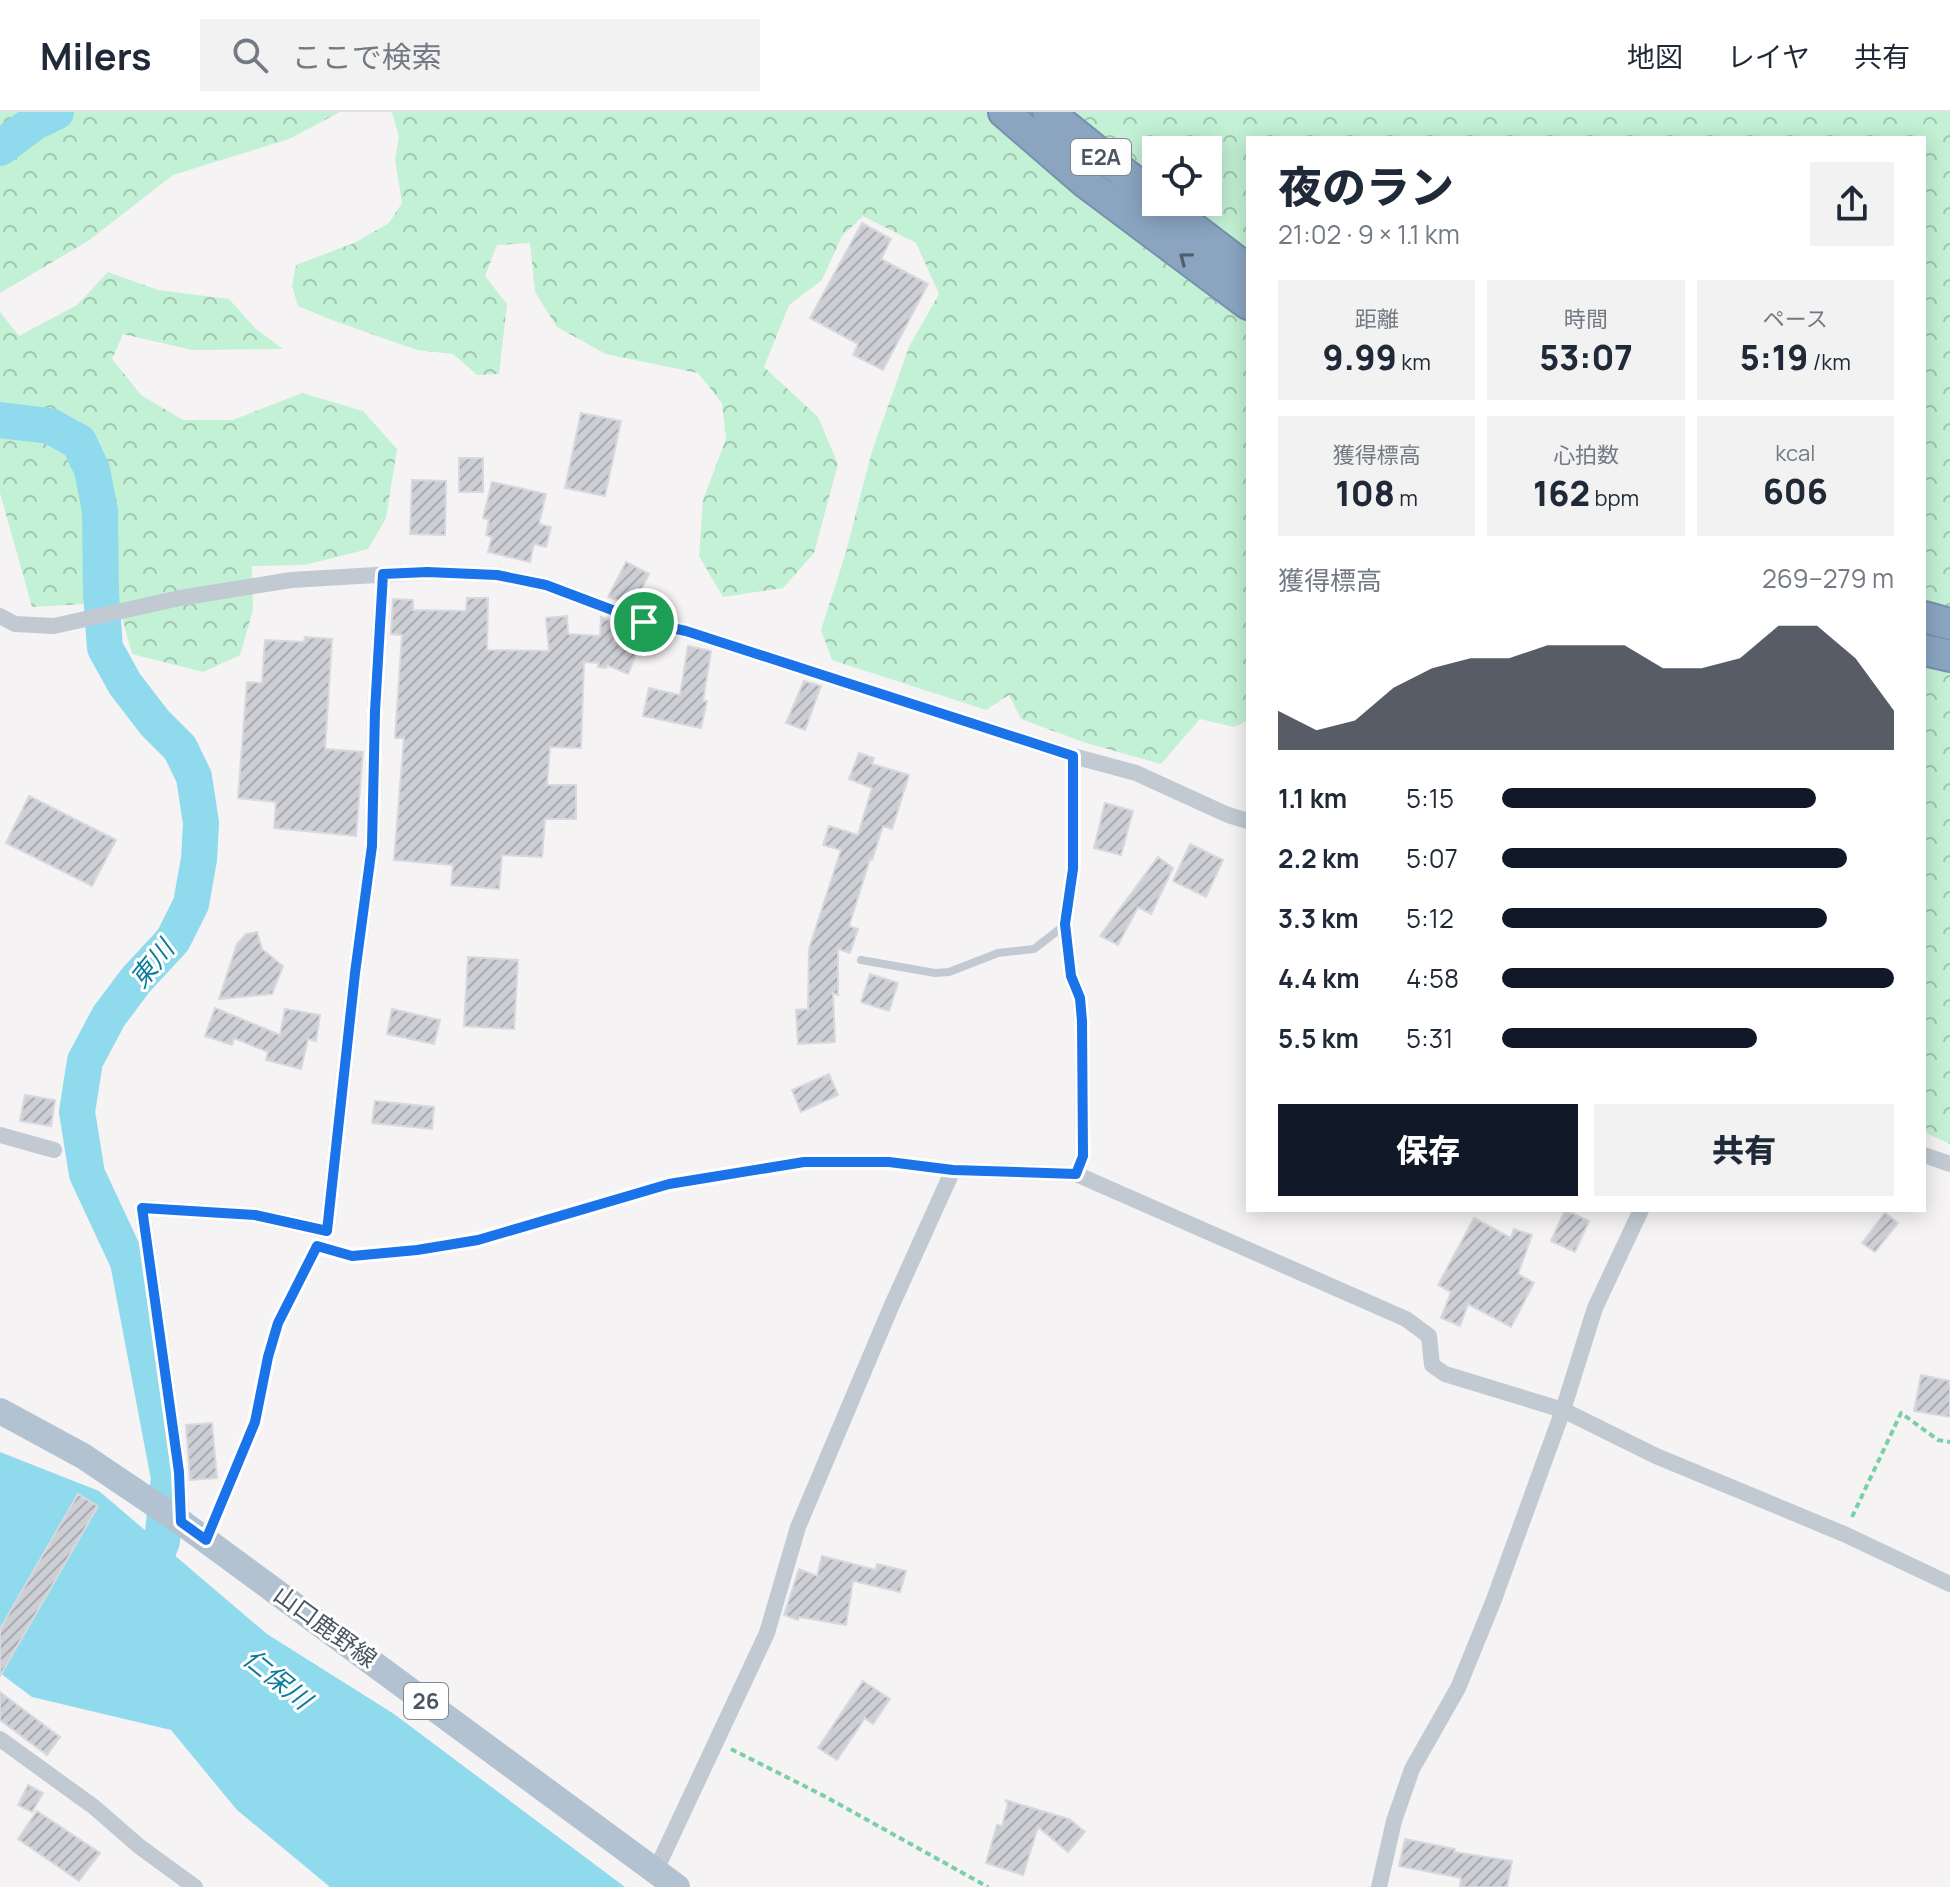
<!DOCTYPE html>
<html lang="ja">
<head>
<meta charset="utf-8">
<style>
	:root { --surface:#fff; --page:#f2f2f3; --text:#1f2937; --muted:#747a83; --line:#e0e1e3; --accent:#111827 }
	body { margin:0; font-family:Manrope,"Noto Sans JP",sans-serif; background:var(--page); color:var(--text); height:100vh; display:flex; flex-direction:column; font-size:30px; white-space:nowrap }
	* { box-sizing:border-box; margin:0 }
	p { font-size:26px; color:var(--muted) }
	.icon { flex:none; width:44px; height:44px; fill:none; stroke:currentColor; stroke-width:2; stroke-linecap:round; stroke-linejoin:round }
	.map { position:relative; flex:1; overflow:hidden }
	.drawer { position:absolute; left:1246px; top:24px; width:680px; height:1076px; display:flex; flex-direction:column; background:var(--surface); border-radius:0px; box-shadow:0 4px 20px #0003 }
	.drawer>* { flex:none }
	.controls { position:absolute; left:1142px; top:24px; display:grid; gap:16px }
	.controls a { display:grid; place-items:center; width:80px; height:80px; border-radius:0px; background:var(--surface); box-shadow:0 4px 20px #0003; font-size:40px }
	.pin { position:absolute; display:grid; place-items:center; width:68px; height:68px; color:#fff; margin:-34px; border:4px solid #fff; border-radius:50%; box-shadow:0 2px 8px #0007 }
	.round { display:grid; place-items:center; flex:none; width:84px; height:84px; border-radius:0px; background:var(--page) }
	.overview { display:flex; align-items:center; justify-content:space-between; height:136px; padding:0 32px }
	h1 { font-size:44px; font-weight:800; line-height:60px }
	.metrics { display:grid; grid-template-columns:repeat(3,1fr); gap:12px; height:136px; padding:8px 32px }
	.metrics div { display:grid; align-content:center; border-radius:0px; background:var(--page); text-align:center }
	.metrics b { font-size:34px; font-weight:800 }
	.metrics small { font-size:22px; font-weight:400 }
	.metrics p { font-size:22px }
	.chart { height:224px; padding:16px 32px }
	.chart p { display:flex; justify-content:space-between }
	.chart svg { width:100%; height:144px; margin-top:8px; fill:var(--accent); opacity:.7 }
	.button { display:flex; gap:16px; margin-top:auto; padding:16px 32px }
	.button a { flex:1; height:92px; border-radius:0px; background:var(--accent); color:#fff; font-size:32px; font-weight:800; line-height:92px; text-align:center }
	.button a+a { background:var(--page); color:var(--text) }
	ul { padding:0 32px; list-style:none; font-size:26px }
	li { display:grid; grid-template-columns:128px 96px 1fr; align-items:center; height:60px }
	li i { height:20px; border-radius:10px; background:var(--accent) }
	header { display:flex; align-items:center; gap:48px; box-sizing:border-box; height:112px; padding:0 40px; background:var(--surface); border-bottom:2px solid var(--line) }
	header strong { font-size:38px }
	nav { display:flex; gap:44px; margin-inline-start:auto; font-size:28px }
	.search { width:560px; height:72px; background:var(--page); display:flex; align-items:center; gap:20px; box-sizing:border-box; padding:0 28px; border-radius:0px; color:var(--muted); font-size:30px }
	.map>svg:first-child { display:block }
</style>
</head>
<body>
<header>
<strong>Milers</strong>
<div class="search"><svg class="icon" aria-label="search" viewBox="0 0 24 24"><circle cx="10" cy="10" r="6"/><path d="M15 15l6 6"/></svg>ここで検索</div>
<nav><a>地図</a><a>レイヤ</a><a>共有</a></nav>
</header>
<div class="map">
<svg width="1950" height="1775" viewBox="0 0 1950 1775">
	<defs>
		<pattern id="forest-crowns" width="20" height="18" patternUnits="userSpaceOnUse" patternTransform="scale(2)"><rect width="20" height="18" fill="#c3f1d5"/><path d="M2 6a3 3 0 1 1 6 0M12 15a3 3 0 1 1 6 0" fill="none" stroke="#a0c6b0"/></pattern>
		<pattern id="building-hatch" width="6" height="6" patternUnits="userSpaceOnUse" patternTransform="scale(2)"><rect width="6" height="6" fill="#cdcfd5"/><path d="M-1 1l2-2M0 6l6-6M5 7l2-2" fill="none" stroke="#a8abb0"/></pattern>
	</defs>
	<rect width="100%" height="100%" fill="#f5f3f3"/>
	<path fill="url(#forest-crowns)" fill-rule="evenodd" d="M0 0H340L289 27 173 63 88 129 0 181Z
		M392 0H1950V1032L1924 1020V26H1248V608L1234 615 1200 607 1161 652 1083 630 1021 607 1009 583 986 598 832 548 821 518 846 440 872 339 909 235 939 182 916 131 863 104 842 124 822 168 789 193 764 255 818 305 838 352 814 441 783 476 723 485 699 444 703 388 726 327 722 291 698 261 606 242 557 215 535 180 530 131 497 133 485 164 507 192 499 262 477 263 453 242 417 238 329 207 298 194 292 174 296 153 354 131 389 111 402 91 395 47 399 25ZM1156 38H1208V90H1156Z
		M108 160 158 178 229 187 255 216 283 237 192 238 123 222 112 247 141 283 183 308H233L302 281 363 299 397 337 386 406 368 437 305 453 252 454 253 498 240 543 203 560 132 542 118 490 32 495 0 381V200L19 224 77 193Z"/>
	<path fill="#90daee" d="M0 1340 99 1379 267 1522 394 1602 625 1775H330L237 1698 171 1618 32 1585 0 1561Z"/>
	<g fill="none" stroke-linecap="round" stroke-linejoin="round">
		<path stroke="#90daee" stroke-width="36" d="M0 36 35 10 56 0
			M0 308 50 314 79 330 92 358 100 399 101 482 105 536 125 572 155 611 180 636 194 665 201 711 199 747 191 792 173 828 136 868 109 904 85 949 77 1000 87 1062 128 1150 169 1366 162 1429 149 1464"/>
	</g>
	<path fill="url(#building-hatch)" stroke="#d7d9de" stroke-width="2" d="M862 111 891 127 881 147 928 172 883 258 853 243 858 232 810 206Z
		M581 301 621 309 605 384 565 376Z
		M459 346H483V380H459Z
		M412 368 446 369 445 423 410 422Z
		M492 370 546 382 539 412 551 415 546 435 534 432 530 450 488 440 492 425 486 423 489 408 483 406Z
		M626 450 649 462 633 494 608 485Z
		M467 486H488L487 538 549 539 546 506 567 504 568 522 600 524 601 505 617 512 613 530 637 540 628 562 607 553 606 556 598 555 599 551 584 550 581 636 550 635 547 673H576V707H545L542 745 502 743 499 777 451 773 453 753 394 748 404 626H395L402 523 391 522 393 487 413 488V498L466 499Z
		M305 525 332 527 325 637 363 640 356 724 274 716 276 690 238 686 247 570 262 571 265 528 304 530Z
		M688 534 711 539 703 589H707L701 616 643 604 649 576 680 583Z
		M804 569 821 574 805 618 786 611Z
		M859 641 874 646 872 652 909 663 892 717 883 714 872 748 870 747 849 814 858 817 850 841 838 837V883L833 881 835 930 798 932 796 898 808 897 809 837 841 738 823 733 829 714 858 723 872 676 849 667Z
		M29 684 116 728 92 774 6 731Z
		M1105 691 1133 699 1121 743 1094 736Z
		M1190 732 1223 748 1206 785 1173 769Z
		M1158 745 1173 756 1151 802 1138 795 1118 833 1100 824Z
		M257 820 262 837 283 854 272 882 219 887 237 832 246 822Z
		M468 845 518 848 514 917 464 914Z
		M870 862 898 871 889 899 861 890Z
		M215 896 280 923 285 897 320 903 316 929 308 927 301 957 266 948 268 940 234 926 232 933 205 924Z
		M392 897 440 908 434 932 387 922Z
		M829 962 838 983 801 1000 792 978Z
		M25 983 55 988 51 1014 20 1009Z
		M375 989 434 995 432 1017 372 1011Z
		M1565 1098 1589 1109 1575 1140 1551 1129Z
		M1885 1101 1898 1111 1875 1140 1862 1131Z
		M1474 1106 1511 1126 1514 1117 1532 1123 1518 1162 1534 1171 1511 1215 1468 1192 1460 1214 1441 1206 1451 1180 1438 1173Z
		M1921 1263 1950 1269V1305L1914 1299Z
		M212 1311 217 1366 190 1368 186 1313Z
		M78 1382 98 1394 0 1564V1517Z
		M822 1444 876 1458 877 1452 906 1459 900 1480 853 1469 846 1513 799 1505 798 1508 784 1503 799 1457 817 1464Z
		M863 1569 890 1587 873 1612 865 1606 837 1648 818 1636Z
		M0 1580 60 1625 47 1643 0 1608Z
		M28 1673 43 1681 32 1700 18 1693Z
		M1005 1688 1069 1707 1085 1720 1068 1740 1038 1715 1023 1763 986 1751 997 1713 1002 1714 1008 1691Z
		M37 1699 100 1741 79 1769 18 1727Z
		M1405 1727 1455 1737 1454 1740 1512 1749 1507 1775H1460L1461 1766 1399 1754Z"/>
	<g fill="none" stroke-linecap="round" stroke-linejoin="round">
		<g stroke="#7690ad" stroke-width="34">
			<path id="highway" d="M1004 0 1085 70 1248 192
				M1048 0 1156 87
				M1159 90 1248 158
				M1924 505 1950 512
				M1924 538 1950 544"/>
		</g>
		<path stroke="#7ad0a6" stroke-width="4" stroke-dasharray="6 4" stroke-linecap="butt" d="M328 1137 352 1144 417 1138 478 1128 669 1072 804 1050H889L935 1055
			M1852 1405 1901 1301 1938 1328 1950 1330
			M215 1407 255 1310 268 1245 278 1211 316 1135
			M731 1637 826 1685 988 1775"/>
		<path stroke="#c1cad2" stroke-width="8" d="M861 848 935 861 949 860 998 841 1034 837 1065 813"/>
		<path stroke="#c1cad2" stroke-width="16" d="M0 504 15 512 54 514 180 486 291 468 427 460 497 463 546 473 644 510 686 519 1073 644 1136 661 1228 703 1248 709
			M1073 644V757L1065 812 1071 864 1080 886 1082 909 1083 1044 1076 1062
			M0 1023 54 1038
			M1924 1043 1950 1052
			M181 1410 179 1360 142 1096 255 1103 327 1119 355 861 372 734 375 599 383 462
			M0 1627 94 1695 140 1735 195 1775
			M655 1760 767 1521 798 1415 891 1195 953 1058 1076 1062 1406 1207 1429 1224 1432 1253 1445 1262 1563 1298 1656 1344 1844 1422 1950 1472
			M1379 1775 1394 1709 1412 1657 1458 1576 1493 1490 1563 1298 1595 1196 1641 1098"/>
		<path stroke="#b3c2d1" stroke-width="26" d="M0 1299 83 1344 181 1410 677 1775"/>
		<use href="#highway" stroke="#8ba5c1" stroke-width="30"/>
	</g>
	<defs><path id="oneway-chevron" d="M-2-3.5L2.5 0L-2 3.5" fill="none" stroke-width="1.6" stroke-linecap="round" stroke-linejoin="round" transform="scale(2)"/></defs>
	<use stroke="#505e6b" href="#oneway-chevron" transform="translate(1185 146) rotate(-143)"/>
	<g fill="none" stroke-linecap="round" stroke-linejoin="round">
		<g stroke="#fff" stroke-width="16">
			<path id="route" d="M427 460 497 463 546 473 644 510 686 519 1073 644V757L1065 812 1071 864 1080 886 1082 909 1083 1044 1076 1062 953 1058 889 1050H804L669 1072 478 1128 417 1138 352 1144 317 1134 278 1211 268 1245 255 1310 206 1428 181 1410 179 1360 142 1096 255 1103 327 1119 355 861 372 734 375 599 383 462Z"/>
		</g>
		<use href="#route" stroke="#1a73e8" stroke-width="10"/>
	</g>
	<g text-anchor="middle" stroke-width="6" stroke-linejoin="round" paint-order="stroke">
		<g fill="#fff" stroke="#808990" stroke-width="2">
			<rect x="1071" y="27" width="60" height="36" rx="6"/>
			<rect x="404" y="1571" width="44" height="36" rx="6"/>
		</g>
		<g font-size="22" font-weight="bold" fill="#4a5661">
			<text x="1101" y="53">E2A</text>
			<text x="426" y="1597">26</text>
		</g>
		<g font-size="24" fill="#4a5661" stroke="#fff">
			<text transform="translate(325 1515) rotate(36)" y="8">山口鹿野線</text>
		</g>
		<g font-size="26" font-style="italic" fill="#0c7c9b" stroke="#fff">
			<text transform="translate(152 852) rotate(-51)" y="9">東川</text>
			<text transform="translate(277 1567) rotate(39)" y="9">仁保川</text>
		</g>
	</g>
</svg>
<div class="controls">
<a><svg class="icon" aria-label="locate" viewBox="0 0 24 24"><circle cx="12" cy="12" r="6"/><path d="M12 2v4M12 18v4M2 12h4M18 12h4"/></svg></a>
</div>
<div class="pin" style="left:644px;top:510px;background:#1e9e55"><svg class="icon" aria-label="arrive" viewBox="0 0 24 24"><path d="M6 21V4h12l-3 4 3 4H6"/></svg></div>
<section class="drawer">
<div class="overview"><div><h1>夜のラン</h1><p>21:02 · 9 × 1.1 km</p></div><a class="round"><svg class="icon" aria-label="share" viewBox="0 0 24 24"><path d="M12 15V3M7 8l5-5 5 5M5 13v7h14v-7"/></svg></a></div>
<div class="metrics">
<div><p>距離</p><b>9.99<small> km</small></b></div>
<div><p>時間</p><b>53:07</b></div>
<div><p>ペース</p><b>5:19<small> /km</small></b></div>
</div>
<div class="metrics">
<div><p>獲得標高</p><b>108<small> m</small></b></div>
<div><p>心拍数</p><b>162<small> bpm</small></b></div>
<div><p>kcal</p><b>606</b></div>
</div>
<div class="chart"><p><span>獲得標高</span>269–279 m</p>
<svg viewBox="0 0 160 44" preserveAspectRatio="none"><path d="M0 44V32L10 38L20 35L30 25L40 19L50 16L60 16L70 12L80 12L90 12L100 19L110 19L120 16L130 6L140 6L150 16L160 32V44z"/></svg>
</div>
<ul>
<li><b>1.1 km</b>5:15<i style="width:80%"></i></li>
<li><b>2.2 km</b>5:07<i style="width:88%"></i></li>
<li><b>3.3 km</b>5:12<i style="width:83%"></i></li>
<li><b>4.4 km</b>4:58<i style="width:100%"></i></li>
<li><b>5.5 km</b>5:31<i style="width:65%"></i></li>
</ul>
<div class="button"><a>保存</a><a>共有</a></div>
</section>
</div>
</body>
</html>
